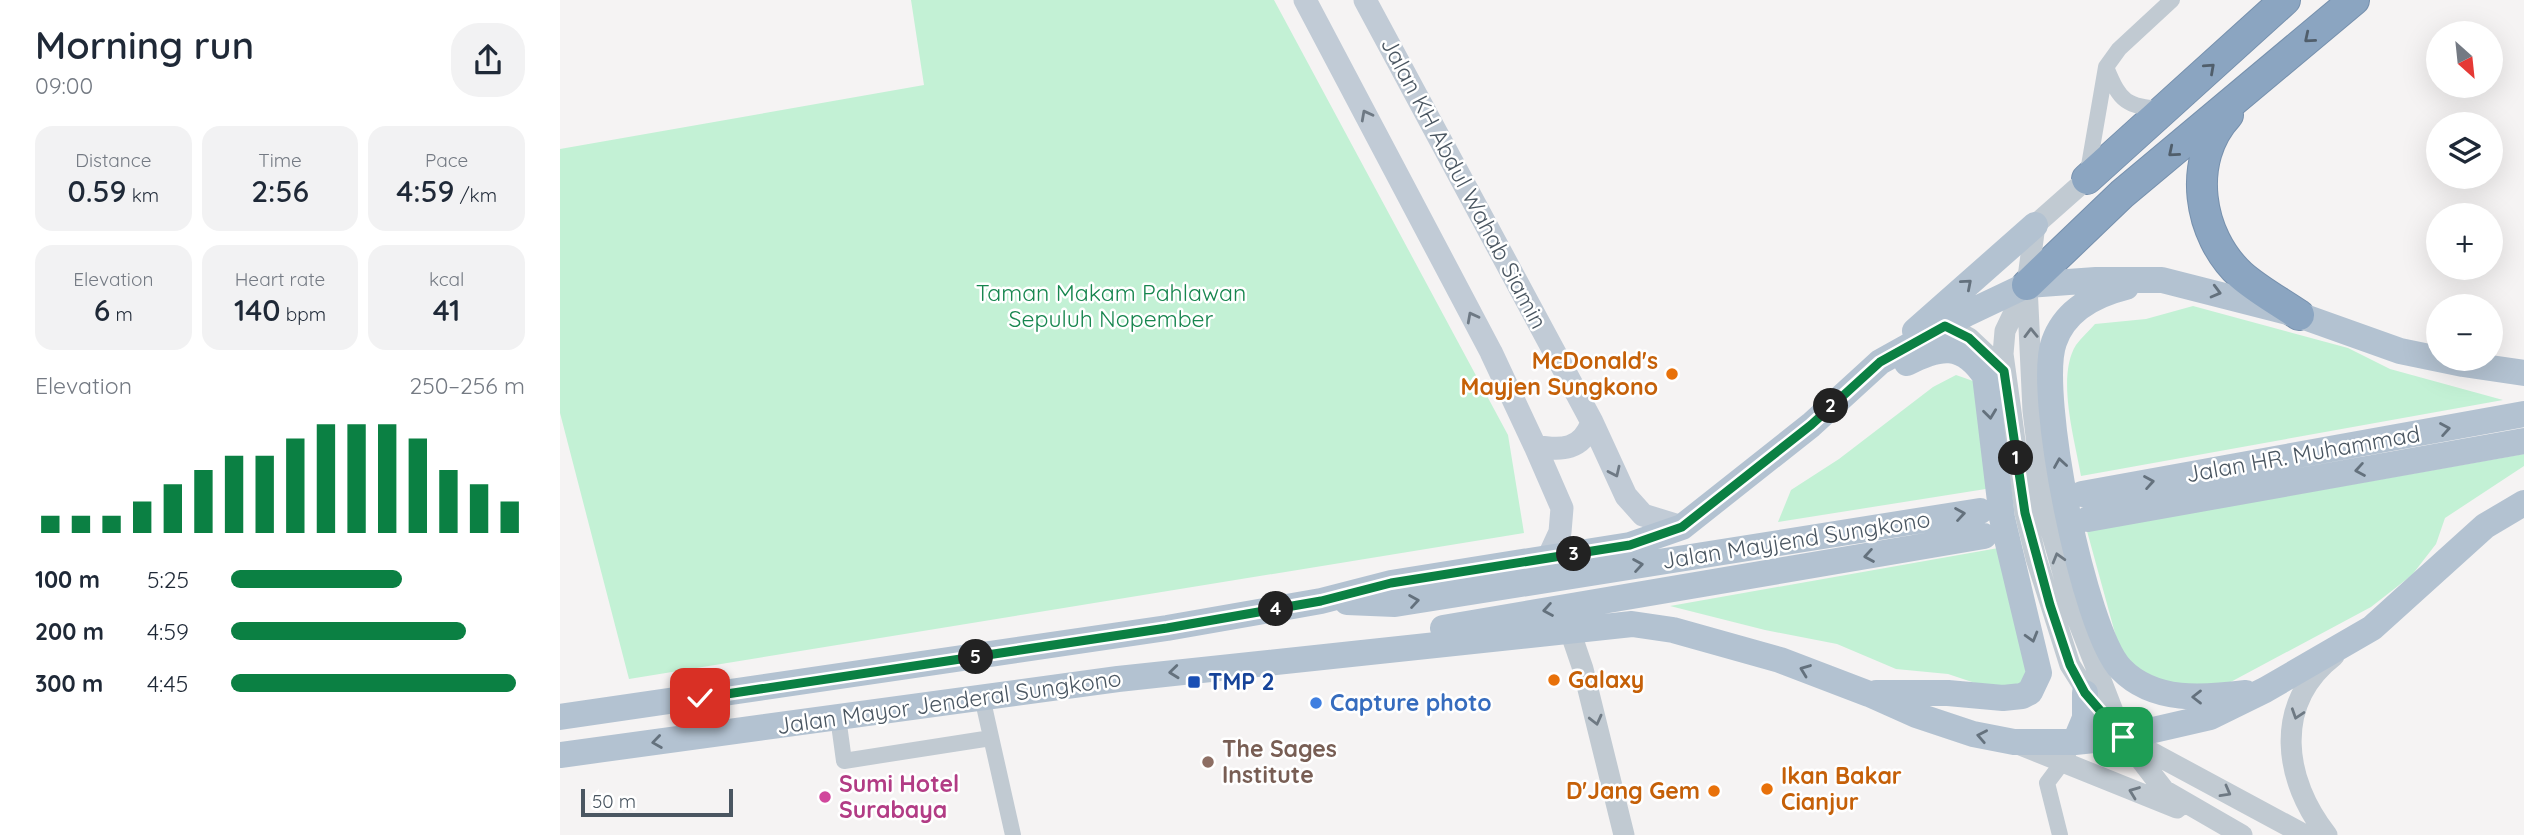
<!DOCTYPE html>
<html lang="en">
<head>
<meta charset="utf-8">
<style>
	:root { --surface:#fff; --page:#f2f2f3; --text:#1f2937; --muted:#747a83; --accent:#0b8043 }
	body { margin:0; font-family:Quicksand,sans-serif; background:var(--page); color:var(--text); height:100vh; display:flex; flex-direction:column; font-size:26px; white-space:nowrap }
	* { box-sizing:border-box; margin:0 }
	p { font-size:23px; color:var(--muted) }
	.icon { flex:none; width:38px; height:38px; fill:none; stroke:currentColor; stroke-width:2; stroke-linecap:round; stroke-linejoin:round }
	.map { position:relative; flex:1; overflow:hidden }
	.drawer { display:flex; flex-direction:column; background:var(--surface); width:560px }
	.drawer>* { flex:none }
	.needle { width:46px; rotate:153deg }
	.buttons { position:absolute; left:1866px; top:21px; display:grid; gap:14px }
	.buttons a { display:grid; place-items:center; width:77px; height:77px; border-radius:50%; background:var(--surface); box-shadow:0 7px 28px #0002; font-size:35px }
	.scale { position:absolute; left:21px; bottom:18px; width:152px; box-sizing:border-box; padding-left:7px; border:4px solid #4a5661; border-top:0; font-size:19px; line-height:24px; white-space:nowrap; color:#4a5661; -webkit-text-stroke:5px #fff; paint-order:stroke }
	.pin { position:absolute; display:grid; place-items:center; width:60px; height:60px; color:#fff; margin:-30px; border-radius:14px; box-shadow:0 4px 10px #0006 }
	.km { position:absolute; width:35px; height:35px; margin:-18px; border-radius:50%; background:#222; color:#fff; font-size:19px; line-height:35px; text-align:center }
	.round { display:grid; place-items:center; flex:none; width:74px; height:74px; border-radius:28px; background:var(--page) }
	.head { display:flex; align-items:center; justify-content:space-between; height:119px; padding:0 35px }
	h1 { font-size:38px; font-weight:600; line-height:52px }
	.metrics { display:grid; grid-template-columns:repeat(3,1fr); gap:10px; height:119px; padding:7px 35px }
	.metrics div { display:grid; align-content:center; border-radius:18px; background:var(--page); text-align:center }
	.metrics b { font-size:30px; font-weight:600 }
	.metrics small { font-size:19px; font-weight:400 }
	.metrics p { font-size:19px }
	.chart { height:196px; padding:14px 35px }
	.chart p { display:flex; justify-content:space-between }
	.chart svg { width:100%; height:126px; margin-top:7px; stroke:var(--accent); stroke-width:6 }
	ul { padding:0 35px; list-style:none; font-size:23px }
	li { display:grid; grid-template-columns:112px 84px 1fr; align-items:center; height:52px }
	li i { height:18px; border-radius:9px; background:var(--accent) }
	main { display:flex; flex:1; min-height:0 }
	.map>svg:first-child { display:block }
</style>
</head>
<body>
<main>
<section class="drawer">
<div class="head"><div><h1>Morning run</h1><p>09:00</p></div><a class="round"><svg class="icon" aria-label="share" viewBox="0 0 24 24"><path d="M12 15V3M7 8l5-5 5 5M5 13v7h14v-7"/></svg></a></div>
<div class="metrics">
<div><p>Distance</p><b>0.59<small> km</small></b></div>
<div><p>Time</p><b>2:56</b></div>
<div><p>Pace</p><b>4:59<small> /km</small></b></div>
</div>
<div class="metrics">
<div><p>Elevation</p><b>6<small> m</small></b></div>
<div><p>Heart rate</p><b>140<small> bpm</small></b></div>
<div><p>kcal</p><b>41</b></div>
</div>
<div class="chart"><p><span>Elevation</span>250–256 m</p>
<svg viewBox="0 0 160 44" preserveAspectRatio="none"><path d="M5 44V38M15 44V38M25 44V38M35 44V33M45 44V27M55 44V22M65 44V17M75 44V17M85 44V11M95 44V6M105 44V6M115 44V6M125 44V11M135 44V22M145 44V27M155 44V33"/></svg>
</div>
<ul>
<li><b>100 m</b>5:25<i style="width:58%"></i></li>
<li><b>200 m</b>4:59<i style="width:80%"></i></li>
<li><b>300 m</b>4:45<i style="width:97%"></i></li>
</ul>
</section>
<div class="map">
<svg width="1964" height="835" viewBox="0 0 1964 835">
	<rect width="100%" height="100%" fill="#f5f3f3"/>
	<path fill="#c3f1d5" d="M351 0H714L948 435 964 533 69 679 0 413V149L364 85Z
		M1633 306 1788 348 1830 369 1943 400 1521 476C1515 440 1496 377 1516 345 1521 338 1529 331 1535 324L1586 319Z
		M1396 375 1416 382 1432 488 1218 522 1231 490 1279 459 1373 387Z
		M1964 454V466L1885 518 1876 544 1852 575 1811 607 1652 692 1601 687 1561 655 1527 531Z
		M1444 547 1476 675 1451 695 1388 674 1336 669 1277 644 1205 630 1110 606Z"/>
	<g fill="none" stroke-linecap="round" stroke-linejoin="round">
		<g stroke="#7690ad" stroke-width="32">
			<path id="motorway" d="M1668 115C1626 160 1638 236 1681 275 1698 290 1720 302 1739 315
				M1527 179 1725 0
				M1467 285 1562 194 1794 0"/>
		</g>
		<path stroke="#c1cad2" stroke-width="16" d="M1546 67C1561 104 1566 105 1603 110
			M1527 177 1546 67 1559 49 1612 0
			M422 697 453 835
			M278 717 284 761 431 738
			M1500 835 1487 783 1508 755"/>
		<path stroke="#c1cad2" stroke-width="21" d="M1527 179 1475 225 1467 285 1473 411 1485 510 1513 608 1563 737 1745 835
			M1466 287 1445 331 1443 354 1465 513 1476 558 1510 665 1534 703
			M1385 325 1409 338 1444 371
			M1010 631 1023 669 1064 835
			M1564 738 1604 790 1682 835
			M1458 744 1617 808
			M1767 835C1724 781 1712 704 1774 656"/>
		<path stroke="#c1cbd6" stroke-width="23" d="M745 0 931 352 975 446 1002 508 1000 532 988 558
			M805 0 1032 422 1066 496 1083 515 1122 527
			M975 446C1002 451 1022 450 1032 422"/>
		<path stroke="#b3c2d1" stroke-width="26" d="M1566 287C1534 295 1505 310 1494 342 1476 391 1524 631 1561 669 1594 703 1644 698 1686 693
			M1355 331 1475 225
			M1522 494 1964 414
			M1528 519 1964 441
			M787 602 835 604 1420 511
			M883 628 1424 536
			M1316 693H1388L1443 698 1462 696 1470 692 1479 673 1442 518 1425 376C1402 342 1380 346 1347 363
			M0 717 607 628 761 601 831 583 1070 545 1122 527 1251 425 1320 362 1408 313 1467 285 1536 280H1602L1739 315 1840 351 1903 364 1964 373
			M1515 742 1525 718V693
			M0 755 558 679 1072 624 1113 630 1220 660 1309 694 1356 715 1413 734 1454 742H1515L1563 737 1650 717 1705 690 1812 628 1925 526 1964 503"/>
		<use href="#motorway" stroke="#8ba5c1" stroke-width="30"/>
	</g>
	<defs><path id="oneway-chevron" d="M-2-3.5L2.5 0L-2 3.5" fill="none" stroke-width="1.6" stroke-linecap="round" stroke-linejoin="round" transform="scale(1.75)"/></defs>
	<g stroke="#505e6b">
		<use href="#oneway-chevron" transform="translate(1749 38) rotate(140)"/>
		<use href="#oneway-chevron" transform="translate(1650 68) rotate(-42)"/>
		<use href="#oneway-chevron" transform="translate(1613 152) rotate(140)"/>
	</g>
	<g stroke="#6e7984">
		<use href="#oneway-chevron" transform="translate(806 115) rotate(-118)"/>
		<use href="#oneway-chevron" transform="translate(912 317) rotate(-118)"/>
		<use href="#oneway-chevron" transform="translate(1055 472) rotate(65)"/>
	</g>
	<g stroke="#64717d">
		<use href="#oneway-chevron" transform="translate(1407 284) rotate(-41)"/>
		<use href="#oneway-chevron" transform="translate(1656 292) rotate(15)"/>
		<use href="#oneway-chevron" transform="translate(1430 414) rotate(83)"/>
		<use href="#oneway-chevron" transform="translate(1885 429) rotate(-10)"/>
		<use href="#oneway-chevron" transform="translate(1500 463) rotate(-99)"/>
		<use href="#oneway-chevron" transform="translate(1800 470) rotate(170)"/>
		<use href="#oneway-chevron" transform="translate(1589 482) rotate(-10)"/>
		<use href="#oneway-chevron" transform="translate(1400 514) rotate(-9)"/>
		<use href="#oneway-chevron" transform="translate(1309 556) rotate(170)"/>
		<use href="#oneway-chevron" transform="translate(1078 565) rotate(-9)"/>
		<use href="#oneway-chevron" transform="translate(854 601) rotate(-9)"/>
		<use href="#oneway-chevron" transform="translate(988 610) rotate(170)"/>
		<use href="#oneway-chevron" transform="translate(1472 637) rotate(74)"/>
		<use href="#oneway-chevron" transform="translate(1245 670) rotate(-159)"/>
		<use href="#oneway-chevron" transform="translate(614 672) rotate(174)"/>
		<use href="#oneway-chevron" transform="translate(1637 697) rotate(-180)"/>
		<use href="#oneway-chevron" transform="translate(1422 736) rotate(-169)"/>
		<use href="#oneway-chevron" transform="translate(97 742) rotate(172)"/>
	</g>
	<g stroke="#6e7983">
		<use href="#oneway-chevron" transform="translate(1471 333) rotate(-91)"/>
		<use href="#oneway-chevron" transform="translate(1498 558) rotate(-106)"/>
		<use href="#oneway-chevron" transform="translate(1737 714) rotate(108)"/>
		<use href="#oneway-chevron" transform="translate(1036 720) rotate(76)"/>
		<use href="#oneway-chevron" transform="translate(1574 792) rotate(-159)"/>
		<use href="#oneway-chevron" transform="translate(1666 792) rotate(29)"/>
	</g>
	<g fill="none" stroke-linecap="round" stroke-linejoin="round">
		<g stroke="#fff" stroke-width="14">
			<path id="route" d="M140 698 607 628 761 601 831 583 1070 545 1122 527 1251 425 1320 362 1385 326 1409 338 1444 371 1465 513 1490 605 1510 665 1525 693 1563 737"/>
		</g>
		<use href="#route" stroke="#0b8043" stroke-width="9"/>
	</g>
	<g fill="#e8710a" stroke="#fff" stroke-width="2.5">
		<circle cx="1112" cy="374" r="7"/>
		<circle cx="994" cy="680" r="7"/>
		<circle cx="1207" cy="789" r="7"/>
		<circle cx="1154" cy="791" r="7"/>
	</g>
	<rect fill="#1a4fb4" stroke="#fff" stroke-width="2.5" x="627" y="675" width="14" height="14" rx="3.5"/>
	<circle fill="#3f7fe0" stroke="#fff" stroke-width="2.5" cx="756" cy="703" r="7"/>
	<circle fill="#8d6e63" stroke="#fff" stroke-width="2.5" cx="648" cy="762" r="7"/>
	<circle fill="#d1479c" stroke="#fff" stroke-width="2.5" cx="265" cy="797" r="7"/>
	<g text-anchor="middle" stroke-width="5" stroke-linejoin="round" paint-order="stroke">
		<g font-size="23" fill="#4a5661" stroke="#fff">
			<text transform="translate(904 183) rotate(62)" y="8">Jalan KH Abdul Wahab Siamin</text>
			<text transform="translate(1743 454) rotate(-10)" y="8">Jalan HR. Muhammad</text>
			<text transform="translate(1236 540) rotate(-9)" y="8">Jalan Mayjend Sungkono</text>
			<text transform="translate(389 702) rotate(-8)" y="8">Jalan Mayor Jenderal Sungkono</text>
		</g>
		<g font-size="23" fill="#17864f" stroke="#fff">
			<text x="551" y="301">Taman Makam Pahlawan<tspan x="551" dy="26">Sepuluh Nopember</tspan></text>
		</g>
		<g font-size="23" font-weight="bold" fill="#c56008" stroke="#fff" text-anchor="end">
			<text x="1098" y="369">McDonald's<tspan x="1098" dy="26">Mayjen Sungkono</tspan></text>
			<text x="1008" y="688" text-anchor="start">Galaxy</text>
			<text x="1221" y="784" text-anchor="start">Ikan Bakar<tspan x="1221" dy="26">Cianjur</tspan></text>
			<text x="1140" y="799">D'Jang Gem</text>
		</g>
		<g font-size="23" font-weight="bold" fill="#164399" stroke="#fff" text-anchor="start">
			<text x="648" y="690">TMP 2</text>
		</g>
		<g font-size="23" font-weight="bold" fill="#366cbe" stroke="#fff" text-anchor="start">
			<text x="770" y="711">Capture photo</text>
		</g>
		<g font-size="23" font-weight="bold" fill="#785e54" stroke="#fff" text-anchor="start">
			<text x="662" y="757">The Sages<tspan x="662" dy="26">Institute</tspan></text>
		</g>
		<g font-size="23" font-weight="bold" fill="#b23c85" stroke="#fff" text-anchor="start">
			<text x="279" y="792">Sumi Hotel<tspan x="279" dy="26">Surabaya</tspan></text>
		</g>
	</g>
</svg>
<div class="buttons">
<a><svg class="needle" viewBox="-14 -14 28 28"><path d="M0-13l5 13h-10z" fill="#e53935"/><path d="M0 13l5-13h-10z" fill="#747a83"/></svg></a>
<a><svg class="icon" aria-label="layers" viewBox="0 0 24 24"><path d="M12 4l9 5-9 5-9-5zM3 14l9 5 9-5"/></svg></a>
<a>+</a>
<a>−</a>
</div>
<div class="scale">50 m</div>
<div class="pin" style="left:1563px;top:737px;background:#1e9e55"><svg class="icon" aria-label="arrive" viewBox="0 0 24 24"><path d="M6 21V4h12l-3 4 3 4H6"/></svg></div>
<div class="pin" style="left:140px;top:698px;background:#d93025"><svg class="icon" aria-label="check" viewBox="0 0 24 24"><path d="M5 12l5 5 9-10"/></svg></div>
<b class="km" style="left:1456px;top:458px">1</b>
<b class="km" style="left:1271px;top:406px">2</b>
<b class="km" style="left:1014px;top:554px">3</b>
<b class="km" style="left:716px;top:609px">4</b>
<b class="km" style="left:416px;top:657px">5</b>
</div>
</main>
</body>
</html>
